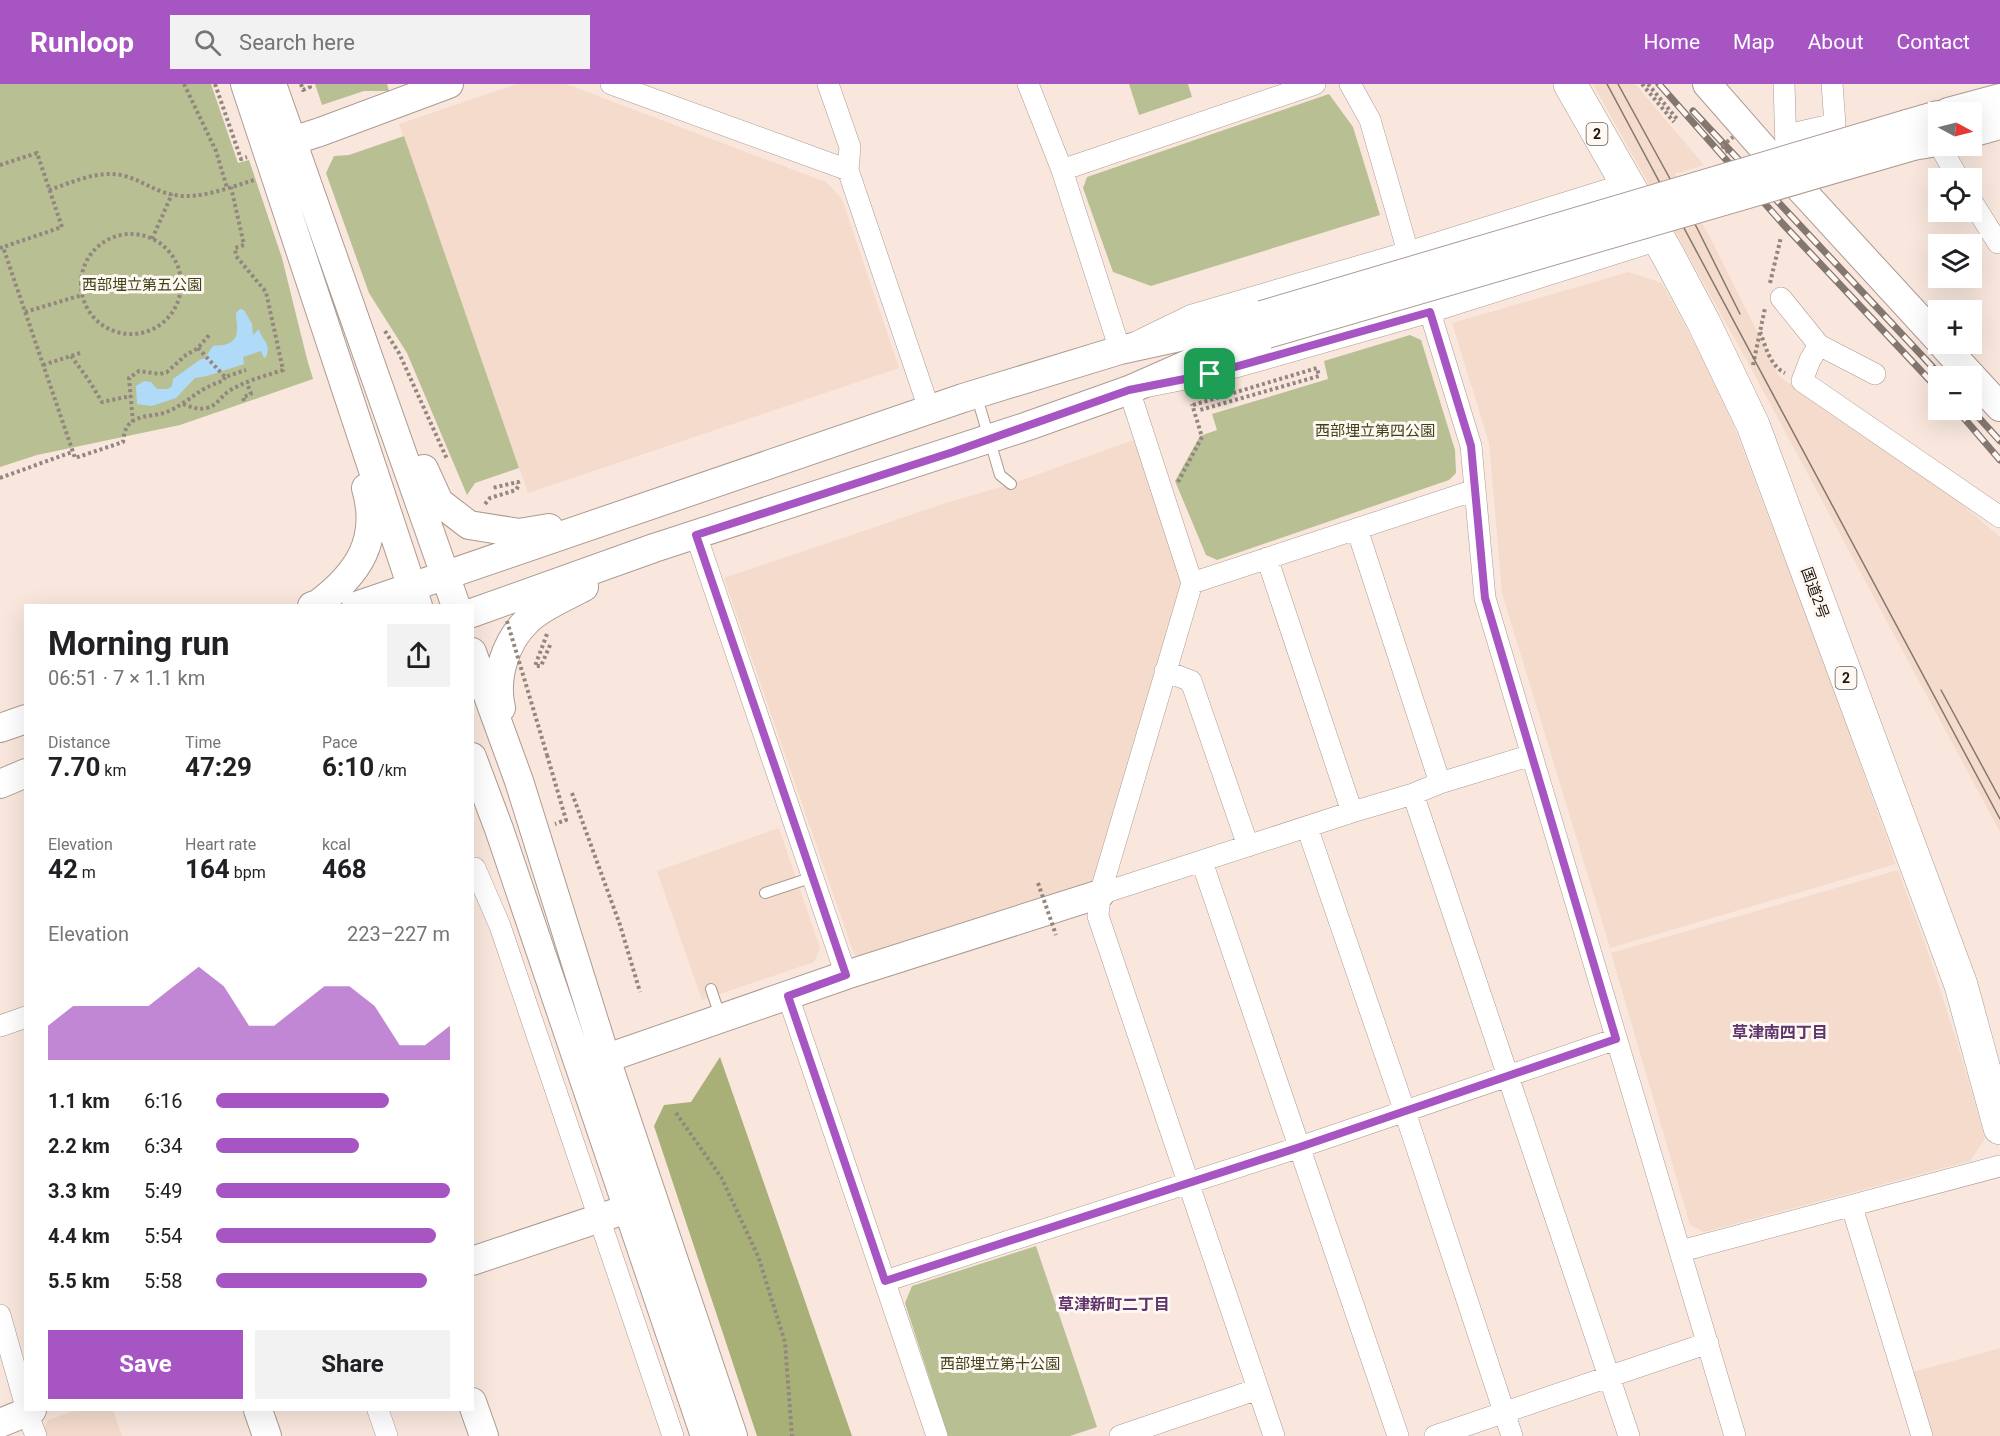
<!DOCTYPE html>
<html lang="en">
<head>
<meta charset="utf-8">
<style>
	:root { --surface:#fff; --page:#f2f2f2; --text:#202124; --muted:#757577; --accent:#a855c4 }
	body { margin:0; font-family:Roboto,"Noto Sans JP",sans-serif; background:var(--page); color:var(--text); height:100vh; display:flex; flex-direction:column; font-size:22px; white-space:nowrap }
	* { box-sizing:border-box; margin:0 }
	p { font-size:20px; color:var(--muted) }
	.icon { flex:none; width:33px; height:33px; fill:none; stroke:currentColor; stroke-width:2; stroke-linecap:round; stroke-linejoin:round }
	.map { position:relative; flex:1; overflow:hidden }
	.side { position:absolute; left:24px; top:520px; width:450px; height:807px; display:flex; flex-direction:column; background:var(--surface); border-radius:0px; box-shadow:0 6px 24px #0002 }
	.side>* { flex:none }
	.needle { width:39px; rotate:97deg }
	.buttons { position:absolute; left:1928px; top:18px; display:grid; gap:12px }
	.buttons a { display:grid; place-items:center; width:54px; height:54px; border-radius:0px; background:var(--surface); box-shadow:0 6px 24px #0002; font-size:30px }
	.pin { position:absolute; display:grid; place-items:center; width:51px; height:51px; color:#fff; margin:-26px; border-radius:12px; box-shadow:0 3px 9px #0006 }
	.round { display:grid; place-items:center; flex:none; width:63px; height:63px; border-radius:0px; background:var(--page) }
	.overview { display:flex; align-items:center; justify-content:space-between; height:102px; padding:0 24px }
	h1 { font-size:33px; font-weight:700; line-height:45px }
	.metrics { display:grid; grid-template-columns:repeat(3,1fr); gap:9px; height:102px; padding:6px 24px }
	.metrics div { display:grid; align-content:center }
	.metrics b { font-size:26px; font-weight:700 }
	.metrics small { font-size:16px; font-weight:400 }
	.metrics p { font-size:16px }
	.chart { height:168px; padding:12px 24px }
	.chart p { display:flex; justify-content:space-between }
	.chart svg { width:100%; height:108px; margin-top:6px; fill:var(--accent); opacity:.7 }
	.cta { display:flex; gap:12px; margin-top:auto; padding:12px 24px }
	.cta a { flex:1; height:69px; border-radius:0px; background:var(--accent); color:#fff; font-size:24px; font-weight:700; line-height:69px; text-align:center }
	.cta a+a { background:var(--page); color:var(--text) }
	ul { padding:0 24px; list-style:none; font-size:20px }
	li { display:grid; grid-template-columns:96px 72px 1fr; align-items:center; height:45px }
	li i { height:15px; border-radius:8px; background:var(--accent) }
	header { display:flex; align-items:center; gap:36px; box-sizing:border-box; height:84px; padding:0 30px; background:var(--accent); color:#fff }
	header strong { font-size:28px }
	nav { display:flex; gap:33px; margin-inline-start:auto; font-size:21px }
	.search { width:420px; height:54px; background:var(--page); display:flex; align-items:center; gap:15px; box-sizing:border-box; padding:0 21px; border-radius:0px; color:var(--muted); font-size:22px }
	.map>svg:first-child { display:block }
</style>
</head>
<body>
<header>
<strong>Runloop</strong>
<div class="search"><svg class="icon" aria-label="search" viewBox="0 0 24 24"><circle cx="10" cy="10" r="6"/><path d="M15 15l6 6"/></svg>Search here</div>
<nav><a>Home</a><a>Map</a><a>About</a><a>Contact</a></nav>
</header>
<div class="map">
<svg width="2000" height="1352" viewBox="0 0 2000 1352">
	<rect width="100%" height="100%" fill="#f9e7dd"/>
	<path fill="#f4dbcc" d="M517 0H566L826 98 842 115 899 284 528 409 399 40Z
		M1593 0H1635L1704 81 1675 90 1712 157 1779 292 1960 419 2000 453V748L1752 286Z
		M1629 188 1662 199 1698 266 1730 332 1826 584 1896 780 1610 864 1502 509 1489 359 1452 239Z
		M1136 355 1182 498 1096 795 1089 799 859 873 854 870 724 494 946 419 1011 400Z
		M779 744 820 864 814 878 702 916 657 787Z
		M1898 786 1925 859 1957 958 1985 1055 1970 1077 1704 1148 1690 1141 1611 869Z
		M2000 1264V1352H1929L1909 1289Z
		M77 1326H113L122 1352H46L44 1345 48 1336Z"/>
	<path fill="#b8bf93" d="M0 0H211L238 79 249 76 282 174 307 275 313 295 180 341 37 371 0 383Z
		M315 0H387L389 7H364L322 21Z
		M1129 0H1188L1192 13 1139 31Z
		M1329 10 1353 43 1380 131 1151 202 1113 188 1083 104 1087 93Z
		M404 52 519 384 475 399 467 411 407 269 369 209 326 89 334 72 349 71Z
		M1410 251 1421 256 1455 366 1456 389 1449 396 1217 476 1206 471 1175 397 1200 352 1217 346 1212 330 1328 295 1324 277Z
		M1036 1162 1097 1343 1070 1352H948L905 1219 912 1202Z"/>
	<path fill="#a9b077" d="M720 973 852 1352H757L654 1042 664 1021 691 1018Z"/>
	<path fill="#afdbf8" d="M240 225 244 226 252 240 253 251 259 245C261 257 272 258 266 273L264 274 261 267 243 273 244 280 207 292 195 294 176 314 152 322 137 320 136 302 144 297 151 298 157 305H168L172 302 173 295 201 275H204L213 262C217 261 223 262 227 260 242 255 236 240 236 229Z"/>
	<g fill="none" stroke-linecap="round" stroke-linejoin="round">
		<g stroke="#ac9b91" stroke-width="12">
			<path id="lane" d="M976 310 1000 391 1011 400
				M765 809 813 793
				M711 905 721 935"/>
		</g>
		<g stroke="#ac9b91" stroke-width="22">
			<path id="street" d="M611 0 848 86 929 325
				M828 0 850 63 848 86
				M1028 0 1062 86 1120 266 1192 231 1408 168 1626 100
				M1350 0 1370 36 1408 168
				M1784 0 1786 65
				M1787 51 1835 40 1832 0
				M1940 62 1958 94
				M1062 86 1315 0
				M1971 116 1998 159H2000
				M1781 214 1819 261 1810 276 1802 297 2000 433
				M1430 228 1471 362 1485 514 1735 1352
				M1819 261 1875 290
				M1357 445 1440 699
				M696 451 846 891
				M1267 474 1352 728
				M1192 499 1475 406
				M1165 587 1191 597 1248 762
				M1413 710 1629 1352
				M1307 743 1405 1028 1512 1352
				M1202 778 1398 1352
				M475 784 500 842 673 1352
				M1100 810 1352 728 1413 710 1440 699 1532 671
				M788 912 937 1352
				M0 942 26 933
				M1852 1123 1922 1352
				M1681 1167 2000 1082
				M885 1197 1300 1063 1616 955
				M0 1231 26 1323
				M26 1326 36 1352
				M378 1326 387 1352
				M1120 1352 1258 1305
				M1274 1352 1098 832 1100 810 1192 499 1129 306 1211 290 1430 228 1658 156
				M1435 1352 1708 1259"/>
		</g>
		<g stroke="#ac9b91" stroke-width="30">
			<path id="secondary" d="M245 0 418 522
				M272 0 456 522
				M1707 0 1771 73 1938 255
				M1948 28 2000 14
				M1907 40 1938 31
				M1971 49 2000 41
				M1913 62 1938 58
				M273 63 320 48 449 0
				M1942 260 2000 323
				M424 385 439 418 469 441 519 449 549 444
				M312 522 318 520C358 490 381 456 366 404
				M356 522 963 314 1120 266 1193 250 1262 231
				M472 529 654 464 1028 342 1129 306 1204 273 1267 250
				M472 568 519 697 606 975 733 1352
				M501 624C494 594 505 558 527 537 542 522 566 513 584 503
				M0 644 26 635
				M472 673 499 745 705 1352
				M0 700 26 689
				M587 981 846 891 1100 810
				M472 1177 627 1125
				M472 1318 484 1352
				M258 1326 267 1352
				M0 1339 32 1326"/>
		</g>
		<g stroke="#ac9b91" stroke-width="34">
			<path id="highway" d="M1570 0 1669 173 1704 239 1753 341 1961 901 2000 1044"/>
		</g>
		<path stroke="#92867e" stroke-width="4" stroke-dasharray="3 3" stroke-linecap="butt" d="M184 0 216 67 227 104
			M215 0 241 75 247 73
			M301 0 303 6 310 3 309 0
			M1642 0 1674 38
			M1648 0 1677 35
			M1722 62 1730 70
			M0 81 37 69 62 143 3 163
			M49 106C73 98 100 85 125 92 146 98 157 110 182 112 206 113 231 103 254 96
			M81 200a50 50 0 1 1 100 0a50 50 0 1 1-100 0Z
			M152 155 172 110
			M0 164 3 163 75 374 123 358C124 348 126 339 137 335 145 331 158 332 169 327 191 317 198 304 223 297L225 293
			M1770 199 1781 153
			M25 228 82 211
			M385 247 399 269 447 375
			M1760 248C1766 263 1770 282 1785 289
			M198 264 225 293 246 286
			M71 272 88 295 102 318 131 312
			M43 281 80 269
			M1753 281 1765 224
			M244 317 243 313 251 310 247 299
			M183 320C191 323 198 326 206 324 217 322 220 313 229 307 245 297 265 292 283 286L266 208 236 172 235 164 244 161 231 103
			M1193 321 1317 284 1319 292 1200 326
			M133 338 129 294 139 287 160 290 167 288 186 271 198 264 210 250
			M0 394 72 368
			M1178 398 1202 353 1192 320
			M485 420 490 414 516 406 519 401 518 398 492 404
			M547 550 535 582H541L551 559
			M547 671 566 736 555 740
			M572 709 620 841 640 908
			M676 1029 721 1093 758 1172 785 1258 792 1352"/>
		<use href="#lane" stroke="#fff" stroke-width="10"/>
		<use href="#street" stroke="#fff" stroke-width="21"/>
		<use href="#secondary" stroke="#fff" stroke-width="28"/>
		<use href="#highway" stroke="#fff" stroke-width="33"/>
		<path stroke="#837770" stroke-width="1.5" d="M1607 0 2000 735
			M1618 0 1697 144 1740 230
			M1941 606 2000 715"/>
		<g stroke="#837770" stroke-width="7">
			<path id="rail" d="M1659 0 1782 139 1938 305
				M1693 27 1941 292
				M1971 325 2000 357
				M1957 326 2000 376"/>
		</g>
		<use href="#rail" stroke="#fef7f2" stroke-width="4.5" stroke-dasharray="14" stroke-linecap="butt"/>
		<g stroke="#ac9b91" stroke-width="30" stroke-linecap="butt">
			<path id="secondary-bridge" d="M1262 231 1907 40
				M1267 250 1913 62"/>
		</g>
		<path stroke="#92867e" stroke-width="4" stroke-dasharray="3 3" stroke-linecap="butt" d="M1722 62 1733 53
			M507 537 547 671
			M1038 799 1056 851"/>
		<use href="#secondary-bridge" stroke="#fff" stroke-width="28"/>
	</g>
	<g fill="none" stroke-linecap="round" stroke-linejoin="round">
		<g stroke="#fff" stroke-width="12">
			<path id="route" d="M1430 228 1471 362 1485 514 1616 955 1300 1063 885 1197 788 912 846 891 696 451 953 368 1129 306 1210 290Z"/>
		</g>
		<use href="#route" stroke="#a855c4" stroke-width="8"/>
	</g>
	<g text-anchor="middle" stroke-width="6" stroke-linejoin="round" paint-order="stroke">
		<g fill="#fef7f2" stroke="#605a55" stroke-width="1.5">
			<rect x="1586.5" y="39" width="21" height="22" rx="4.5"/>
			<rect x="1835.5" y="583" width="21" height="22" rx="4.5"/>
		</g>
		<g font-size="14" font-weight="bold" fill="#1c1612">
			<text x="1597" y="55">2</text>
			<text x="1846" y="599">2</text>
		</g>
		<g font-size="15" fill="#3e4317" stroke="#fef7f2">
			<text x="142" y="206">西部埋立第五公園</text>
			<text x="1375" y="352">西部埋立第四公園</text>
			<text x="1000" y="1285">西部埋立第十公園</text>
		</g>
		<g font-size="15" fill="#1c1612" stroke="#fef7f2">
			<text transform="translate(1815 509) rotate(70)" y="5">国道2号</text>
		</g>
		<g font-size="16" font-weight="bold" fill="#5e356c" stroke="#fef7f2">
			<text x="1780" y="954">草津南四丁目</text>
			<text x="1114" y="1226">草津新町二丁目</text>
		</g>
	</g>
</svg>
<div class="buttons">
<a><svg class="needle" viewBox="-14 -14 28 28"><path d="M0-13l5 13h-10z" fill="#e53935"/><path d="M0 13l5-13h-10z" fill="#757577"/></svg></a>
<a><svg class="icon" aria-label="locate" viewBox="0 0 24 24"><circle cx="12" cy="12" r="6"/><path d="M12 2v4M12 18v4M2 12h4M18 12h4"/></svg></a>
<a><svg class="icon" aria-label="layers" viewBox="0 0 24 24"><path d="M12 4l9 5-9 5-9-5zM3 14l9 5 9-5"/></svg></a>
<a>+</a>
<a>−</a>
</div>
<div class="pin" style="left:1210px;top:290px;background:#1e9e55"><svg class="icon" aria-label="arrive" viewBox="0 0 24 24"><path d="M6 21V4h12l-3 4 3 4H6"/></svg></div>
<section class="side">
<div class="overview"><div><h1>Morning run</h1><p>06:51 · 7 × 1.1 km</p></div><a class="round"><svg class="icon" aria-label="share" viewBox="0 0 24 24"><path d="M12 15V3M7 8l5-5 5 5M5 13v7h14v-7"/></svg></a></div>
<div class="metrics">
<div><p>Distance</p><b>7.70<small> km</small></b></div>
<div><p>Time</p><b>47:29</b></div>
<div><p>Pace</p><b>6:10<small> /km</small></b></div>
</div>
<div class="metrics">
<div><p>Elevation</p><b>42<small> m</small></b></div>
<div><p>Heart rate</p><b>164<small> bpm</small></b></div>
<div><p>kcal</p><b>468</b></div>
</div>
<div class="chart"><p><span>Elevation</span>223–227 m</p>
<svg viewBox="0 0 160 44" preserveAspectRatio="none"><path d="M0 44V30L10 22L20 22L30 22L40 22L50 14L60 6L70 14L80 30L90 30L100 22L110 14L120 14L130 22L140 38L150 38L160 30V44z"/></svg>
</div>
<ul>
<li><b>1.1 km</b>6:16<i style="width:74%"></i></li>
<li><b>2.2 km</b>6:34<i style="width:61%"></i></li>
<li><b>3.3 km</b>5:49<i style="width:100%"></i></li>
<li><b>4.4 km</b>5:54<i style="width:94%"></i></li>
<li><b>5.5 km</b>5:58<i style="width:90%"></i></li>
</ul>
<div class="cta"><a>Save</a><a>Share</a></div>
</section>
</div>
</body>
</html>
